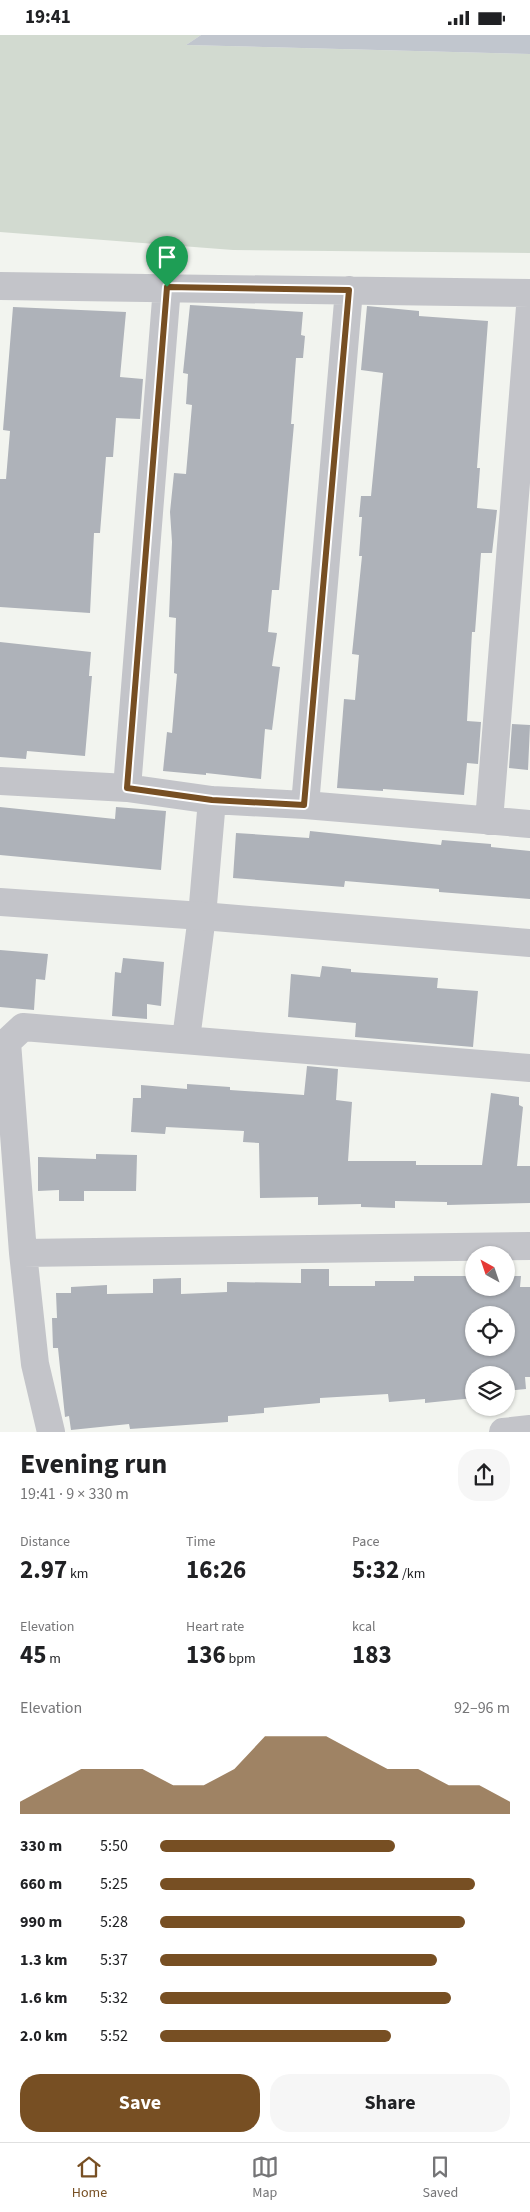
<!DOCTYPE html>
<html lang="en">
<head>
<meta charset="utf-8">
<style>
	:root { --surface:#fff; --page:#f6f6f6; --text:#202124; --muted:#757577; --line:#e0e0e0; --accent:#774f23 }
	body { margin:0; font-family:"Source Sans 3",sans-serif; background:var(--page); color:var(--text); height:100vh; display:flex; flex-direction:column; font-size:19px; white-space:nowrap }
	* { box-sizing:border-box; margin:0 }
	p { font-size:16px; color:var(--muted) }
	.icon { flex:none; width:28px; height:28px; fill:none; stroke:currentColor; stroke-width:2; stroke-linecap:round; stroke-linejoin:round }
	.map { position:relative; height:1397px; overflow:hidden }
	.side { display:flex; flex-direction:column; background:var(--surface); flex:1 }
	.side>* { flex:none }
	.needle { width:32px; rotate:320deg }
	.fabs { position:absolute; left:465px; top:1211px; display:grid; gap:10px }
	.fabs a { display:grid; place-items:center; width:50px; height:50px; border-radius:50%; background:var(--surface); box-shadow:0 1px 4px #0004; font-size:25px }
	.pin { position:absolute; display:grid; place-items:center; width:42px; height:42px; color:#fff; margin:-51px -21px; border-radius:50% 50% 50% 0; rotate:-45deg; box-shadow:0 0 5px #0007 }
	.pin .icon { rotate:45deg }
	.round { display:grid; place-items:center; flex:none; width:52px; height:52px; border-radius:20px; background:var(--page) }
	.overview { display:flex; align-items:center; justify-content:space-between; height:85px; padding:0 20px }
	h1 { font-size:28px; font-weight:700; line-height:38px }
	.stats { display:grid; grid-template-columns:repeat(3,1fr); gap:8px; height:85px; padding:5px 20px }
	.stats div { display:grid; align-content:center }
	.stats b { font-size:25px; font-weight:700 }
	.stats small { font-size:14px; font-weight:400 }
	.stats p { font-size:14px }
	.chart { height:140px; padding:10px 20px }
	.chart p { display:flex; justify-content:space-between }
	.chart svg { width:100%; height:90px; margin-top:5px; fill:var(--accent); opacity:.7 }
	.cta { display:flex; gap:10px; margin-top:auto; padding:10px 20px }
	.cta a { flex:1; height:58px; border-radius:20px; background:var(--accent); color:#fff; font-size:20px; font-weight:700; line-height:58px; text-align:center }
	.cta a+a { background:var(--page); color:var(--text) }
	ul { padding:0 20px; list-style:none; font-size:16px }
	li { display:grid; grid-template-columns:80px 60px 1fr; align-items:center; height:38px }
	li i { height:12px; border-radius:6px; background:var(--accent) }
	.status { display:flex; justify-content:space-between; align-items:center; height:35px; padding:0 25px; background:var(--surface); direction:ltr }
	.status svg { height:14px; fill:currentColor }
	.tabs { display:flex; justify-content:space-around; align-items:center; height:70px; border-top:1px solid var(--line); background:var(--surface); font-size:14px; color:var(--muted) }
	.tabs a { display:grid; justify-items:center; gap:2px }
	.tabs .selected { color:var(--accent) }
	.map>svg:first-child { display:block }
</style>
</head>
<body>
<div class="status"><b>19:41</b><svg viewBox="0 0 49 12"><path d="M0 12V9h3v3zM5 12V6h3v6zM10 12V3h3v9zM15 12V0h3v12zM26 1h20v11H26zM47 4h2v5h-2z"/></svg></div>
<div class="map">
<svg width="530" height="1397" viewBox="0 0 530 1397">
	<rect width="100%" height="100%" fill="#f2f4ef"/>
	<path fill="#d2dad0" d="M0 0H201L186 10 530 19V218L233 215 0 197Z"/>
	<path fill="#c1c6ce" d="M201 0H530V19L186 10Z"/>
	<path fill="#aeb2b9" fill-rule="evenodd" d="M190 270 303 277 301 300 305 301 303 323H296L291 389H294L279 555H272L268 597 277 598 272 631 280 632 272 695 265 694 261 744 206 738V740L163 736 167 697 172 698 177 639 174 638 176 583 169 582 172 507 170 477 174 438 186 439 192 370 186 369 188 339 183 338Z
		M367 271 419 276V281L488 286 477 433H480L477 473 497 475 492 518H481L475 597H472L467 686 481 687 478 729 467 728 464 760 383 754V756L337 753 344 664 355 665 359 620 352 619 362 521H359L362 482H359L361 461H371L383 338 361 335Z
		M13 272 126 277 120 342 143 344 140 384 116 383 113 422H106L100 498H94L90 578 0 572V444H6L10 396 3 395Z
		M0 607 91 617 89 641H92L85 721 27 716 26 724 0 722Z
		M512 689 530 690 528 735 509 733Z
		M0 772 115 784 116 772 166 776 161 835 0 820Z
		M310 796 441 810 442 805 491 809V812L530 816V864L439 857V854L345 846 344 852 233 843 236 798 309 803Z
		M0 915 48 919 45 945 36 944 34 975 0 972Z
		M123 923 164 927 161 971 147 969V984L112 981 115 937 121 938Z
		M322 931 351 934V937L438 943 437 953 478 956 473 1012 355 1002 356 988 288 982 291 939 320 942Z
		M307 1031 338 1034 336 1065 352 1067 348 1126H416V1130H482L491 1058 519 1062V1070L523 1072 517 1131H530V1168L447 1170V1167L395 1166V1173L361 1172V1169L318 1170V1162L260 1163 259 1108 243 1107 244 1096 166 1092 165 1099 131 1097 133 1063H141V1050L187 1054V1049L230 1052V1055L304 1060Z
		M96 1119 137 1120 136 1156H84V1166H59V1155L38 1156V1122L96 1124Z
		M301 1234H329V1251H375V1246H414V1241H474V1252H506V1241H521L520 1252H530V1342H525L526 1354 506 1356V1340H474V1363L425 1368V1364L389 1367 388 1359 320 1363V1368L264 1373V1378L228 1381V1387L130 1394 129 1389 71 1395 69 1381 65 1382 58 1313H53L52 1283H57L56 1258H71V1252L107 1250V1259L153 1258V1244L181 1243V1259L227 1257V1247L301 1248ZM474 1280H506V1312H474Z"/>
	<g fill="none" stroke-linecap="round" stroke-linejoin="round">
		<path stroke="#c3c4c9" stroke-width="28" d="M0 251 530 258
			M0 746 127 753 212 765 305 770 530 789
			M127 753 167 252
			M305 770 349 255
			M489 786 530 272
			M186 1004 202 881 212 765
			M23 1218 530 1211
			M51 1397 35 1329 23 1218 7 1007 23 992 530 1033
			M503 1397 530 1394"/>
		<path stroke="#c3c4c9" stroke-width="28" d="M0 867 202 881 530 908"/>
	</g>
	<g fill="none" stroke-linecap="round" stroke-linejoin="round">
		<g stroke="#fff" stroke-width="10">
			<path id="route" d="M167 252 349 255 304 770 212 765 127 753Z"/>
		</g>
		<use href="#route" stroke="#774f23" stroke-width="6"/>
	</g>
</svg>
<div class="fabs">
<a><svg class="needle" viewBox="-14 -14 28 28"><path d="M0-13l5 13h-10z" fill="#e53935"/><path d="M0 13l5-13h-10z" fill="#757577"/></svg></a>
<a><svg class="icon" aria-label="locate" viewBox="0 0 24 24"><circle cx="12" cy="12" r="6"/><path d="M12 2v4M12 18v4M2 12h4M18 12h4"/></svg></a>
<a><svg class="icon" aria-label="layers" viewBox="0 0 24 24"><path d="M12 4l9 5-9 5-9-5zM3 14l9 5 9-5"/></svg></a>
</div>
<div class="pin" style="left:167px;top:252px;background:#1e9e55"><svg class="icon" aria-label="arrive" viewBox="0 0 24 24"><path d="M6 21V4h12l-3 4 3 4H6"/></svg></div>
</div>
<section class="side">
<div class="overview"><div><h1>Evening run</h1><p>19:41 · 9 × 330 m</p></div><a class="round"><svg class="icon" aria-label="share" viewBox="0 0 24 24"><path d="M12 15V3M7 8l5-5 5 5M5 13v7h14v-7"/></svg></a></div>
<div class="stats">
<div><p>Distance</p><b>2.97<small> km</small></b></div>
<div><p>Time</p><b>16:26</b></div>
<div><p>Pace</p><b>5:32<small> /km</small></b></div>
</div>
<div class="stats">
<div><p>Elevation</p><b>45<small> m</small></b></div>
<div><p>Heart rate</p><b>136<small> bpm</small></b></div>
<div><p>kcal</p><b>183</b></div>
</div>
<div class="chart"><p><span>Elevation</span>92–96 m</p>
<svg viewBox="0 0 160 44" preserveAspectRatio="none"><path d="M0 44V38L10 30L20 22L30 22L40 22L50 30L60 30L70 22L80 6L90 6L100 6L110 14L120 22L130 22L140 30L150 30L160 38V44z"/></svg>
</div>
<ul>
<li><b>330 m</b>5:50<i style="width:67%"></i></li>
<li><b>660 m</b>5:25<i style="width:90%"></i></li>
<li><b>990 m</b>5:28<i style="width:87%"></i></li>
<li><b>1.3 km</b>5:37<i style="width:79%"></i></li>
<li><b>1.6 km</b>5:32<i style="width:83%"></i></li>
<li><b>2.0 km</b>5:52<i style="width:66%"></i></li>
</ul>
<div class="cta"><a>Save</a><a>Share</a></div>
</section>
<nav class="tabs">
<a class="selected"><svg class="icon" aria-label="home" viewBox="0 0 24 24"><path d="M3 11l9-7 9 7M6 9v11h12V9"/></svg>Home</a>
<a><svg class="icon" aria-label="map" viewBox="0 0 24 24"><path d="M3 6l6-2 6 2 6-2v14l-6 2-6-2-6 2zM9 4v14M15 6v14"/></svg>Map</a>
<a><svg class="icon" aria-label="saved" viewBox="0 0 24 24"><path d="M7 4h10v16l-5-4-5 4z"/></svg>Saved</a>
</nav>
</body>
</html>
